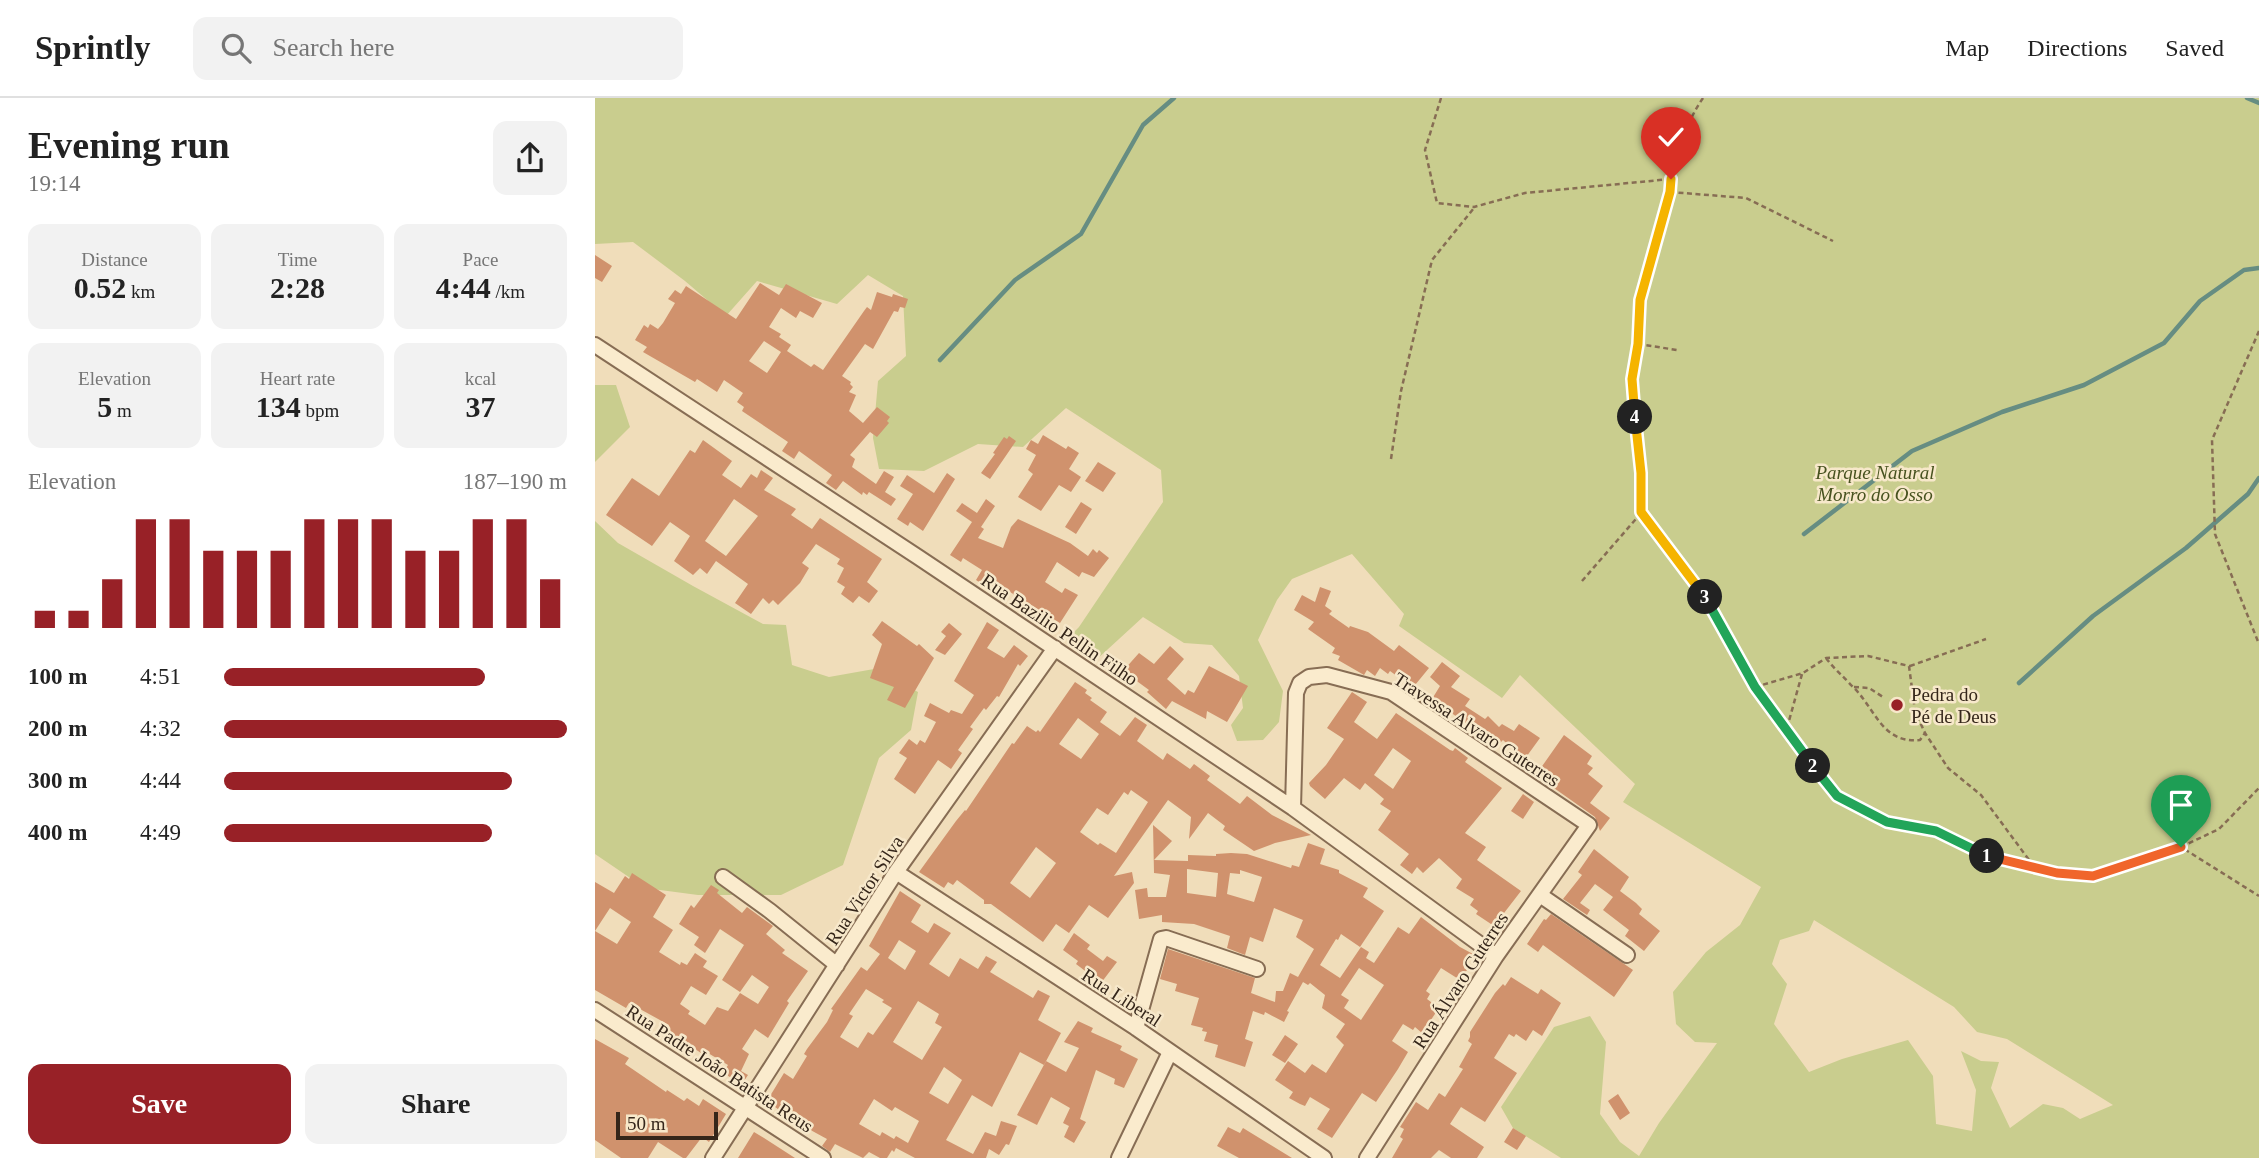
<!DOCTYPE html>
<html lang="en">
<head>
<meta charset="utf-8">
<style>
	:root { --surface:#fff; --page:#f2f2f2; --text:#222; --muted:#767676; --line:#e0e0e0; --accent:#982127 }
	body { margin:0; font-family:Georgia,serif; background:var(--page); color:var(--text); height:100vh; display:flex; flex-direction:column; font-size:26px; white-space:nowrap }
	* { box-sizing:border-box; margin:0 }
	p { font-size:23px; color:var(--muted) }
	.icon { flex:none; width:38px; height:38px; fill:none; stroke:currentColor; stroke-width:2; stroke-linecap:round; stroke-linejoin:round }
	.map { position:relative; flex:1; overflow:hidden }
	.panel { display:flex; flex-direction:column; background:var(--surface); width:595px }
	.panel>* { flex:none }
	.scale { position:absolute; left:21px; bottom:18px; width:102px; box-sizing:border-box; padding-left:7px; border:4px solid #35261a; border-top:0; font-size:19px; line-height:24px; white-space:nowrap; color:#35261a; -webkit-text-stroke:5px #f7e8ca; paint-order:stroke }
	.pin { position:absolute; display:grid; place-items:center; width:60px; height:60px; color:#fff; margin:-72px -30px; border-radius:50% 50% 50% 0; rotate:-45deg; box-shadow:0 0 7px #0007 }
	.pin .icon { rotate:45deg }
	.km { position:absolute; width:35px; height:35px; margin:-18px; border-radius:50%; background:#222; color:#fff; font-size:19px; line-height:35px; text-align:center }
	.round { display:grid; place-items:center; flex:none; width:74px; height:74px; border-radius:14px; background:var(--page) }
	.head { display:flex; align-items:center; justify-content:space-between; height:119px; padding:0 28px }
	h1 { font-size:38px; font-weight:600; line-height:52px }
	.metrics { display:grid; grid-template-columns:repeat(3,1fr); gap:10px; height:119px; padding:7px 28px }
	.metrics div { display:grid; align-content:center; border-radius:14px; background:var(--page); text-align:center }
	.metrics b { font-size:30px; font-weight:600 }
	.metrics small { font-size:19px; font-weight:400 }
	.metrics p { font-size:19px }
	.chart { height:196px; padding:14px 28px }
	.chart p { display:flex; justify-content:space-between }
	.chart svg { width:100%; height:126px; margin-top:7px; stroke:var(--accent); stroke-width:6 }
	.primary-button { display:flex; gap:14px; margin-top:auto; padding:14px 28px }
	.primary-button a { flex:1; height:80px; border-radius:14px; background:var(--accent); color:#fff; font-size:28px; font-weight:600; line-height:80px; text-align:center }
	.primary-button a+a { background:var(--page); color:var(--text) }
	ul { padding:0 28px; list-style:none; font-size:23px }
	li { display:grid; grid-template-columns:112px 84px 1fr; align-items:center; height:52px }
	li i { height:18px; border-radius:9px; background:var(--accent) }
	header { display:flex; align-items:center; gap:42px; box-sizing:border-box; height:98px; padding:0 35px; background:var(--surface); border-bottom:2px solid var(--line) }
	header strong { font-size:33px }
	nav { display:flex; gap:38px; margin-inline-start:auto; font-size:24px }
	.search { width:490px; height:63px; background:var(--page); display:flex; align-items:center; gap:18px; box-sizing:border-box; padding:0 24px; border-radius:14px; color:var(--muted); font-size:26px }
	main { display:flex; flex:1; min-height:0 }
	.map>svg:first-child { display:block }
</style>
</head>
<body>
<header>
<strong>Sprintly</strong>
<div class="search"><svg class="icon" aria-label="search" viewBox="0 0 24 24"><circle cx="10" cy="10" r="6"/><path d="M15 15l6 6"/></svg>Search here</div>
<nav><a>Map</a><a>Directions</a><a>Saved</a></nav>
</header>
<main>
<section class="panel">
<div class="head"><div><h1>Evening run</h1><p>19:14</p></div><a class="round"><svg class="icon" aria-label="share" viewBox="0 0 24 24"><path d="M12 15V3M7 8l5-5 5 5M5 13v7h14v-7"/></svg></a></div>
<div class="metrics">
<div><p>Distance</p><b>0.52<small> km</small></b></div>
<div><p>Time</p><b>2:28</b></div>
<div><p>Pace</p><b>4:44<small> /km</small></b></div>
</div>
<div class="metrics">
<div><p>Elevation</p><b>5<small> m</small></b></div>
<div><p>Heart rate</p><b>134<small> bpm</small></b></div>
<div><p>kcal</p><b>37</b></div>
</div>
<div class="chart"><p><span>Elevation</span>187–190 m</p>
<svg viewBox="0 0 160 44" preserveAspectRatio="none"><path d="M5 44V38M15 44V38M25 44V27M35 44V6M45 44V6M55 44V17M65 44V17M75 44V17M85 44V6M95 44V6M105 44V6M115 44V17M125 44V17M135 44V6M145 44V6M155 44V27"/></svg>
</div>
<ul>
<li><b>100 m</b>4:51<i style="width:76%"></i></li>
<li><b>200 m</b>4:32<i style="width:100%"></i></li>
<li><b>300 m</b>4:44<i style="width:84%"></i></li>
<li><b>400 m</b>4:49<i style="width:78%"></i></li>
</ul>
<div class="primary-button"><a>Save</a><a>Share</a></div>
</section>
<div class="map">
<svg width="1664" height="1060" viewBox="0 0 1664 1060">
	<rect width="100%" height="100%" fill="#f0ddba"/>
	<path fill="#c9cd8e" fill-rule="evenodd" d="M0 0H1664V1060H966L918 1030 906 1009 959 929 995 918 1011 944 1005 1016 1025 1044 1044 1058 1064 1025 1122 945 1100 944 1081 926 1078 894 1111 854 1145 827 1166 789 1028 704 1040 686 925 577 907 600 804 528 809 516 757 456 697 481 682 502 663 542 688 593 684 624 668 642 642 643 636 627 648 610 644 578 617 547 589 545 548 519 500 563 480 549 475 538 484 529 568 404 566 372 471 310 428 349 383 346 329 373 284 371 278 340 283 283 311 258 308 198 273 177 242 206 162 183 131 218 90 183 38 144 0 146ZM1219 822 1359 909 1382 934 1412 941 1518 1007 1485 1021 1468 1010 1448 1006 1415 1030 1396 990 1404 964 1386 963 1366 953 1381 992 1377 1033 1341 1026 1338 978 1313 942 1247 961 1214 974 1179 926 1192 886 1177 866 1185 842 1214 833Z
		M0 287H21L35 329 0 364Z
		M0 423 23 445 98 488 168 526 191 527 197 567 234 579 279 571 323 594 316 632 284 660 248 767 186 797H103L50 790 0 756Z"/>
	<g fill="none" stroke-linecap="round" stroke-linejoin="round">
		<path stroke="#668d82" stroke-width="4.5" d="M1652 0 1664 5
			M345 262 420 182 486 136 548 27 579 0
			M1209 436 1317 353 1407 314 1489 287 1569 245 1605 203 1649 172 1664 170
			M1424 585 1498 518 1591 450 1653 396 1664 380"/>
	</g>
	<path fill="#d0926d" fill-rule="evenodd" d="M0 157 17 168 7 184 0 180Z
		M165 185 184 197 191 186 227 205 218 220 205 213 201 220 186 210 174 229 186 236 184 239 196 247 192 253 216 269 219 266 228 272 269 213 272 209 276 212 282 194 297 199 298 196 313 201 310 210 305 209 303 214 299 213 278 251 270 246 247 278 256 284 255 286 258 289 254 294 261 297 254 313 268 325 282 309 295 319 292 323 294 325 282 339 275 334 255 357 260 361 257 369 281 386 289 373 299 379 290 394 301 401 296 408 274 394 272 397 268 394 267 397 248 383 241 392 231 385 237 377 204 353 199 361 187 353 193 344 147 313 149 309 142 304 148 295 129 282 122 294 102 281 100 284 48 254 52 249 40 242 49 227 53 230 55 226 63 231 68 225 80 205 73 201 80 192 86 196 91 188 141 221ZM169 243 186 254 172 275 154 263Z
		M448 337 471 351 473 348 484 355 474 371 486 379 476 394 464 387 446 413 423 399 438 376 433 372 441 357 431 351 436 342 443 346Z
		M414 338 421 343 395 381 386 375 400 356 398 355 409 339 412 341Z
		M108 342 137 363 127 377 146 390 156 376 162 380 166 372 178 380 169 392 201 411 196 417 217 431 225 420 287 461 272 484 283 493 274 505 264 498 258 505 246 496 250 489 242 484 249 470 242 466 245 461 221 446 207 465 214 470 205 485 183 507 178 502 174 506 168 500 156 516 140 505 153 486 121 463 112 476 105 470 98 477 79 463 95 438 75 424 57 448 11 417 37 380 64 398 95 352 100 355ZM139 401 163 418 131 458 110 443Z
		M503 364 521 375 508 394 490 383Z
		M352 375 360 381 328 433 315 424 313 428 302 421 318 396 305 388 312 377 339 395Z
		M391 401 400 408 386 429 389 431 383 440 408 450 416 429 423 421 475 445 493 458 498 451 502 455 504 452 514 460 499 479 487 474 484 479 462 464 450 484 467 495 470 490 483 497 465 525 415 494 400 487 398 490 391 486 390 488 381 482 387 472 368 460 366 464 355 457 377 424 361 413 367 405 382 415Z
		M486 404 497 411 481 436 470 429Z
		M725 489 736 493 730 508 737 513 734 516 754 530 755 528 773 534 799 553 804 547 834 570 825 581 820 587 808 579 806 581 795 573 793 576 785 570 780 578 772 572 769 577 743 562 745 558 737 555 740 550 713 531 719 524 699 512 707 497 720 504Z
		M287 523 322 548 324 546 339 560 310 610 292 602 299 589 275 580 287 546 277 537Z
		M392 524 404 532 392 550 409 560 419 547 433 558 425 568 423 566 404 599 402 598 391 612 389 610 375 629 378 631 363 652 367 655 356 671 343 662 320 696 299 681 312 660 304 655 314 641 322 647 325 642 330 645 341 624 329 618 335 605 354 615 356 612 367 616 379 597 359 583Z
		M354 525 367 536 350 557 340 552 351 538 346 534Z
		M575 548 589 561 572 581 590 597 593 592 599 595 614 568 653 588 632 624 612 613 611 621 577 603 571 611 552 594 554 592 528 573 544 555 559 566Z
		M847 564 865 578 856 589 875 601 870 608 890 621 893 618 904 629 907 626 919 633 924 626 945 640 929 662 908 642 901 649 878 626 876 629 837 601 845 588 835 579Z
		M480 584 492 592 490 595 497 600 495 602 512 614 505 624 525 638 540 619 552 627 542 643 568 662 572 655 595 671 599 666 615 678 612 682 645 706 652 698 677 717 716 737 680 745 659 753 628 732 630 728 613 715 594 741 596 719 573 702 519 778 537 774 539 785 513 820 494 807 474 835 461 826 448 844 396 806H389V802L362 782 358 787 353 784 349 790 324 774 361 723 370 712 371 713 417 645 419 646 432 628 441 634 443 632 445 634ZM483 620 504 636 486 661 464 646ZM536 692 553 704 521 755 505 745 503 747 485 734 502 710 513 717 529 694 533 697ZM441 749 461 765 435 800 415 785Z
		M757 594 772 604 759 624 782 641 801 615 855 652 858 653 860 650 873 660 870 664 907 690 870 735 891 749 882 762 926 793 899 828 881 816 883 813 875 807 879 801 861 790 867 781 844 760 828 775 822 769 817 776 805 767 814 756 783 732 796 713 785 706 789 701 770 685 765 692 749 680 730 701 715 688 714 685 731 667 749 641 732 630ZM798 650 816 663 798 691 779 677Z
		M969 637 997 658 992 666 998 670 993 676 1008 688 995 705 1015 720 1005 733 1000 719 949 683 951 680 943 674Z
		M928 696 939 704 928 721 916 713Z
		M558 727 577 743 559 762 593 763V757L621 758V756L636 755 652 756 696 770 697 767 704 769 713 745 730 751 725 766 744 772V775L773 790 768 799 789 813 765 849 746 836 743 842 741 841 725 867 745 880 766 849 774 854 771 860 779 865 803 829 814 836 826 819 865 849 878 856 869 870 872 872 865 882 846 870 831 893 835 896 832 901 844 910 827 935 820 929 818 932 808 926 797 943 813 954 803 971 781 1004 767 995 737 1040 722 1031 735 1011 715 999 710 1008 705 1006 694 1000 698 994 680 982 693 963 710 975 717 966 731 975 749 947 741 939 750 926 727 910 730 897 715 885 713 887 708 884 692 913 694 914 689 924 670 914 669 917 658 913 650 941 658 944 650 969 620 959 623 947 609 943 612 934 607 933 608 930 596 927 604 900 580 893 582 886 565 881 573 851 660 880 656 895 680 904 681 893H688L695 875 703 879 719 851 701 839 708 822 679 810 668 844 655 839 650 857 632 850 635 838 599 826 567 824V817L544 821 540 792 552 790 553 799H571L575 777 559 775ZM592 771 623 775 621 799 592 795ZM645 772 667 779 659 804 632 796 635 775 645 776ZM764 870 789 887 766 922 749 910 754 902 746 897Z
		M999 751 1034 779 1025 793 1041 805 1047 811 1044 816 1065 833 1049 853 1030 838 1034 832 1008 812 1018 799 1000 786 985 805 995 812 992 817 968 801 987 777 983 774Z
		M37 775 71 797 58 819 78 832 64 854 85 867 86 864 92 867 100 855 112 863 108 869 123 878 111 897 96 888 85 906 95 913 93 916 110 927 122 909 133 913 145 895 163 906 174 889 157 877 145 894 127 882 149 847 125 831 110 855 99 847 104 839 84 826 96 807 99 810 116 787 124 792 122 795 147 815 152 809 178 828 171 836 190 852 187 855 213 873 192 903 194 905 173 940 160 931 147 951 154 956 146 973 153 977 147 986 128 975 133 967 108 952 106 955 82 939 80 943 69 936 74 927 34 905 31 910 0 892V784L19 795 30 778 34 781ZM15 810 36 824 22 846 0 833Z
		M305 793 326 807 316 824 333 835 339 825 356 835 334 866 354 879 365 860 383 871 391 858 402 864 395 874 438 900 443 892 455 898 443 922 466 935 449 967 425 954 397 1009 377 997 351 1042 378 1056 390 1034 401 1038 406 1023 422 1028 414 1047 411 1046 404 1057 394 1051 391 1060H320L301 1050 299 1054 297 1052 292 1060H285L274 1054 268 1060 240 1046 235 1054 227 1048 232 1041 199 1023 172 1003 189 975 198 981 212 958 209 956 212 951 232 924 238 912 236 911 266 869 272 873 285 856 274 848ZM304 842 321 853 310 872 293 860ZM271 891 289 902 287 904 297 910 278 937 273 934 263 950 245 939 258 918 254 916ZM323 903 344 916 340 925 347 929 327 962 298 944ZM349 969 367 982 353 1006 334 995ZM279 1001 297 1013 300 1009 324 1023 313 1045 301 1038 299 1041 287 1034 285 1038 264 1026Z
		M956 816 1038 872 1019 899 948 847 943 854 932 846 949 821 951 822Z
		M479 835 495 847 492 851 508 863 512 858 522 864 506 885 481 866 483 863 468 852Z
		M916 879 943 896 946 891 966 905 947 938 938 932 931 943 921 936 919 939 914 936 899 960 922 975 890 1024 866 1009 855 1026 889 1049 882 1060H856L844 1052 836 1060H797L808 1041 805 1039 809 1031 805 1029 821 1004 833 1012 844 995 850 999 868 971 864 969 877 946 873 943 875 939V934L900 895 908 886 910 888Z
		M483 923 498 930 496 934 527 948 525 952 543 961 529 990 519 986 520 981 501 972 485 1021 491 1024 479 1045 469 1039 474 1028 468 1025 475 1010 456 999 442 1027 422 1017 451 963 471 974 484 950 469 944Z
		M690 937 703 946 690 965 677 957Z
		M0 941 34 960 30 966 71 994 72 992 89 1003 92 1000 104 1008 108 1001 131 1016 114 1044 107 1039 91 1060H88L63 1044 53 1060H26L0 1042Z
		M1023 996 1035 1015 1025 1022 1013 1003Z
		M633 1029 645 1035 648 1030 697 1060H644L622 1048Z
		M918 1030 931 1038 922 1052 909 1044Z
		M159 1034 169 1040 200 1060H143Z"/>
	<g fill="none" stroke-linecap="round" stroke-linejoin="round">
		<g stroke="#876d54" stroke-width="18">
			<path id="minor" d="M0 247 323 459 698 710 901 858
				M698 710 701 595 705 585 714 579 732 577 796 594 994 727 901 858 772 1060
				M301 774 541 930 729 1060
				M128 779 175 813 242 867
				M945 797 1032 857
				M0 912 228 1060
				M541 930 566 841 571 840 662 871
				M118 1060 301 774 460 550
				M524 1060 575 954"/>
		</g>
		<path stroke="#876d54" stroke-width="2.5" stroke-dasharray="5 3.5" stroke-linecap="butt" d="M846 0 830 52 842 105 879 109 930 95 1076 81
			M1108 0C1090 26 1078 63 1075 94L1045 202 1043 246 1037 281 1046 375 1047 414 1109 496 1160 589 1216 666 1242 698 1292 724 1341 733 1399 761 1440 770 1498 778 1586 749 1664 798
			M1075 94 1151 100 1238 143
			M1664 233 1617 342 1620 436 1664 546
			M1043 246 1082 252
			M796 361 806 293 837 162 879 110
			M987 483 1047 414
			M1231 560C1239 571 1248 578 1257 588 1280 609 1286 646 1325 642L1330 635
			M1315 568 1391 541
			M1160 589 1208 575 1231 560 1273 558 1314 568 1320 613 1330 635 1353 670 1386 697 1440 770
			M1259 589 1274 590 1288 599
			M1192 630 1207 576
			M1586 749 1624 731 1664 690"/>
		<use href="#minor" stroke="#faebcd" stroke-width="14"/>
	</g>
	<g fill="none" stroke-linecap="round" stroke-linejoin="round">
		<g stroke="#fff" stroke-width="14">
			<path id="split-1" d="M1392 758 1462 775 1498 778 1586 749"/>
		</g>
		<g stroke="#fff" stroke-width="14">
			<path id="split-2" d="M1218 668 1242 698 1292 724 1341 733 1392 758"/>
		</g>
		<g stroke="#fff" stroke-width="14">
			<path id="split-3" d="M1110 499 1160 589 1218 668"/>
		</g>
		<g stroke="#fff" stroke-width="14">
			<path id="split-4" d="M1040 319 1046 375V414L1110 499"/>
		</g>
		<g stroke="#fff" stroke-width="14">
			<path id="split-5" d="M1040 319 1037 281 1043 246 1045 202 1075 94 1076 81"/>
		</g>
		<use href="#split-1" stroke="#f0652b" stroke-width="9"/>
		<use href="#split-2" stroke="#22a559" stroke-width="9"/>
		<use href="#split-3" stroke="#22a559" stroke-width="9"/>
		<use href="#split-4" stroke="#f5b400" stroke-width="9"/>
		<use href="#split-5" stroke="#f5b400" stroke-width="9"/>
	</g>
	<circle fill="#982127" stroke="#f7e8ca" stroke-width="2.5" cx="1302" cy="607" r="7"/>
	<g text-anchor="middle" stroke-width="5" stroke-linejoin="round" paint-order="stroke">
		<g font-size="19" font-style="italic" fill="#47521f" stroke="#f7e8ca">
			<text x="1280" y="381">Parque Natural<tspan x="1280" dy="22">Morro do Osso</tspan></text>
		</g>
		<g font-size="19" fill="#35261a" stroke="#f7e8ca">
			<text transform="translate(465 531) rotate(34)" y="7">Rua Bazilio Pellin Filho</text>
			<text transform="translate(882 631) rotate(33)" y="7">Travessa Alvaro Guterres</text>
			<text transform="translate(269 792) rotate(-57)" y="7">Rua Victor Silva</text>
			<text transform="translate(865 882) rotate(-57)" y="7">Rua Álvaro Guterres</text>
			<text transform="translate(527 899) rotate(33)" y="7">Rua Liberal</text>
			<text transform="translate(125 970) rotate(33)" y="7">Rua Padre João Batista Reus</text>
		</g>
		<g font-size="19" fill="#35261a" stroke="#f7e8ca" text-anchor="start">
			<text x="1316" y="603">Pedra do<tspan x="1316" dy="22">Pé de Deus</tspan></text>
		</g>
	</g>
</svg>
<div class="scale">50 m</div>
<div class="pin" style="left:1586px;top:749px;background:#1e9e55"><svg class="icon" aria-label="arrive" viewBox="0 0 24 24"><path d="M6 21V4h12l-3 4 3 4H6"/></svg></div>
<div class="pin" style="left:1076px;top:81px;background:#d93025"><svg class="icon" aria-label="check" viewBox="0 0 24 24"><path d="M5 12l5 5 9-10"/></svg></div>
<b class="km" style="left:1392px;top:758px">1</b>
<b class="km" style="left:1218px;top:668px">2</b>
<b class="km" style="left:1110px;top:499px">3</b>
<b class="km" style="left:1040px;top:319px">4</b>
</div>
</main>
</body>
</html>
